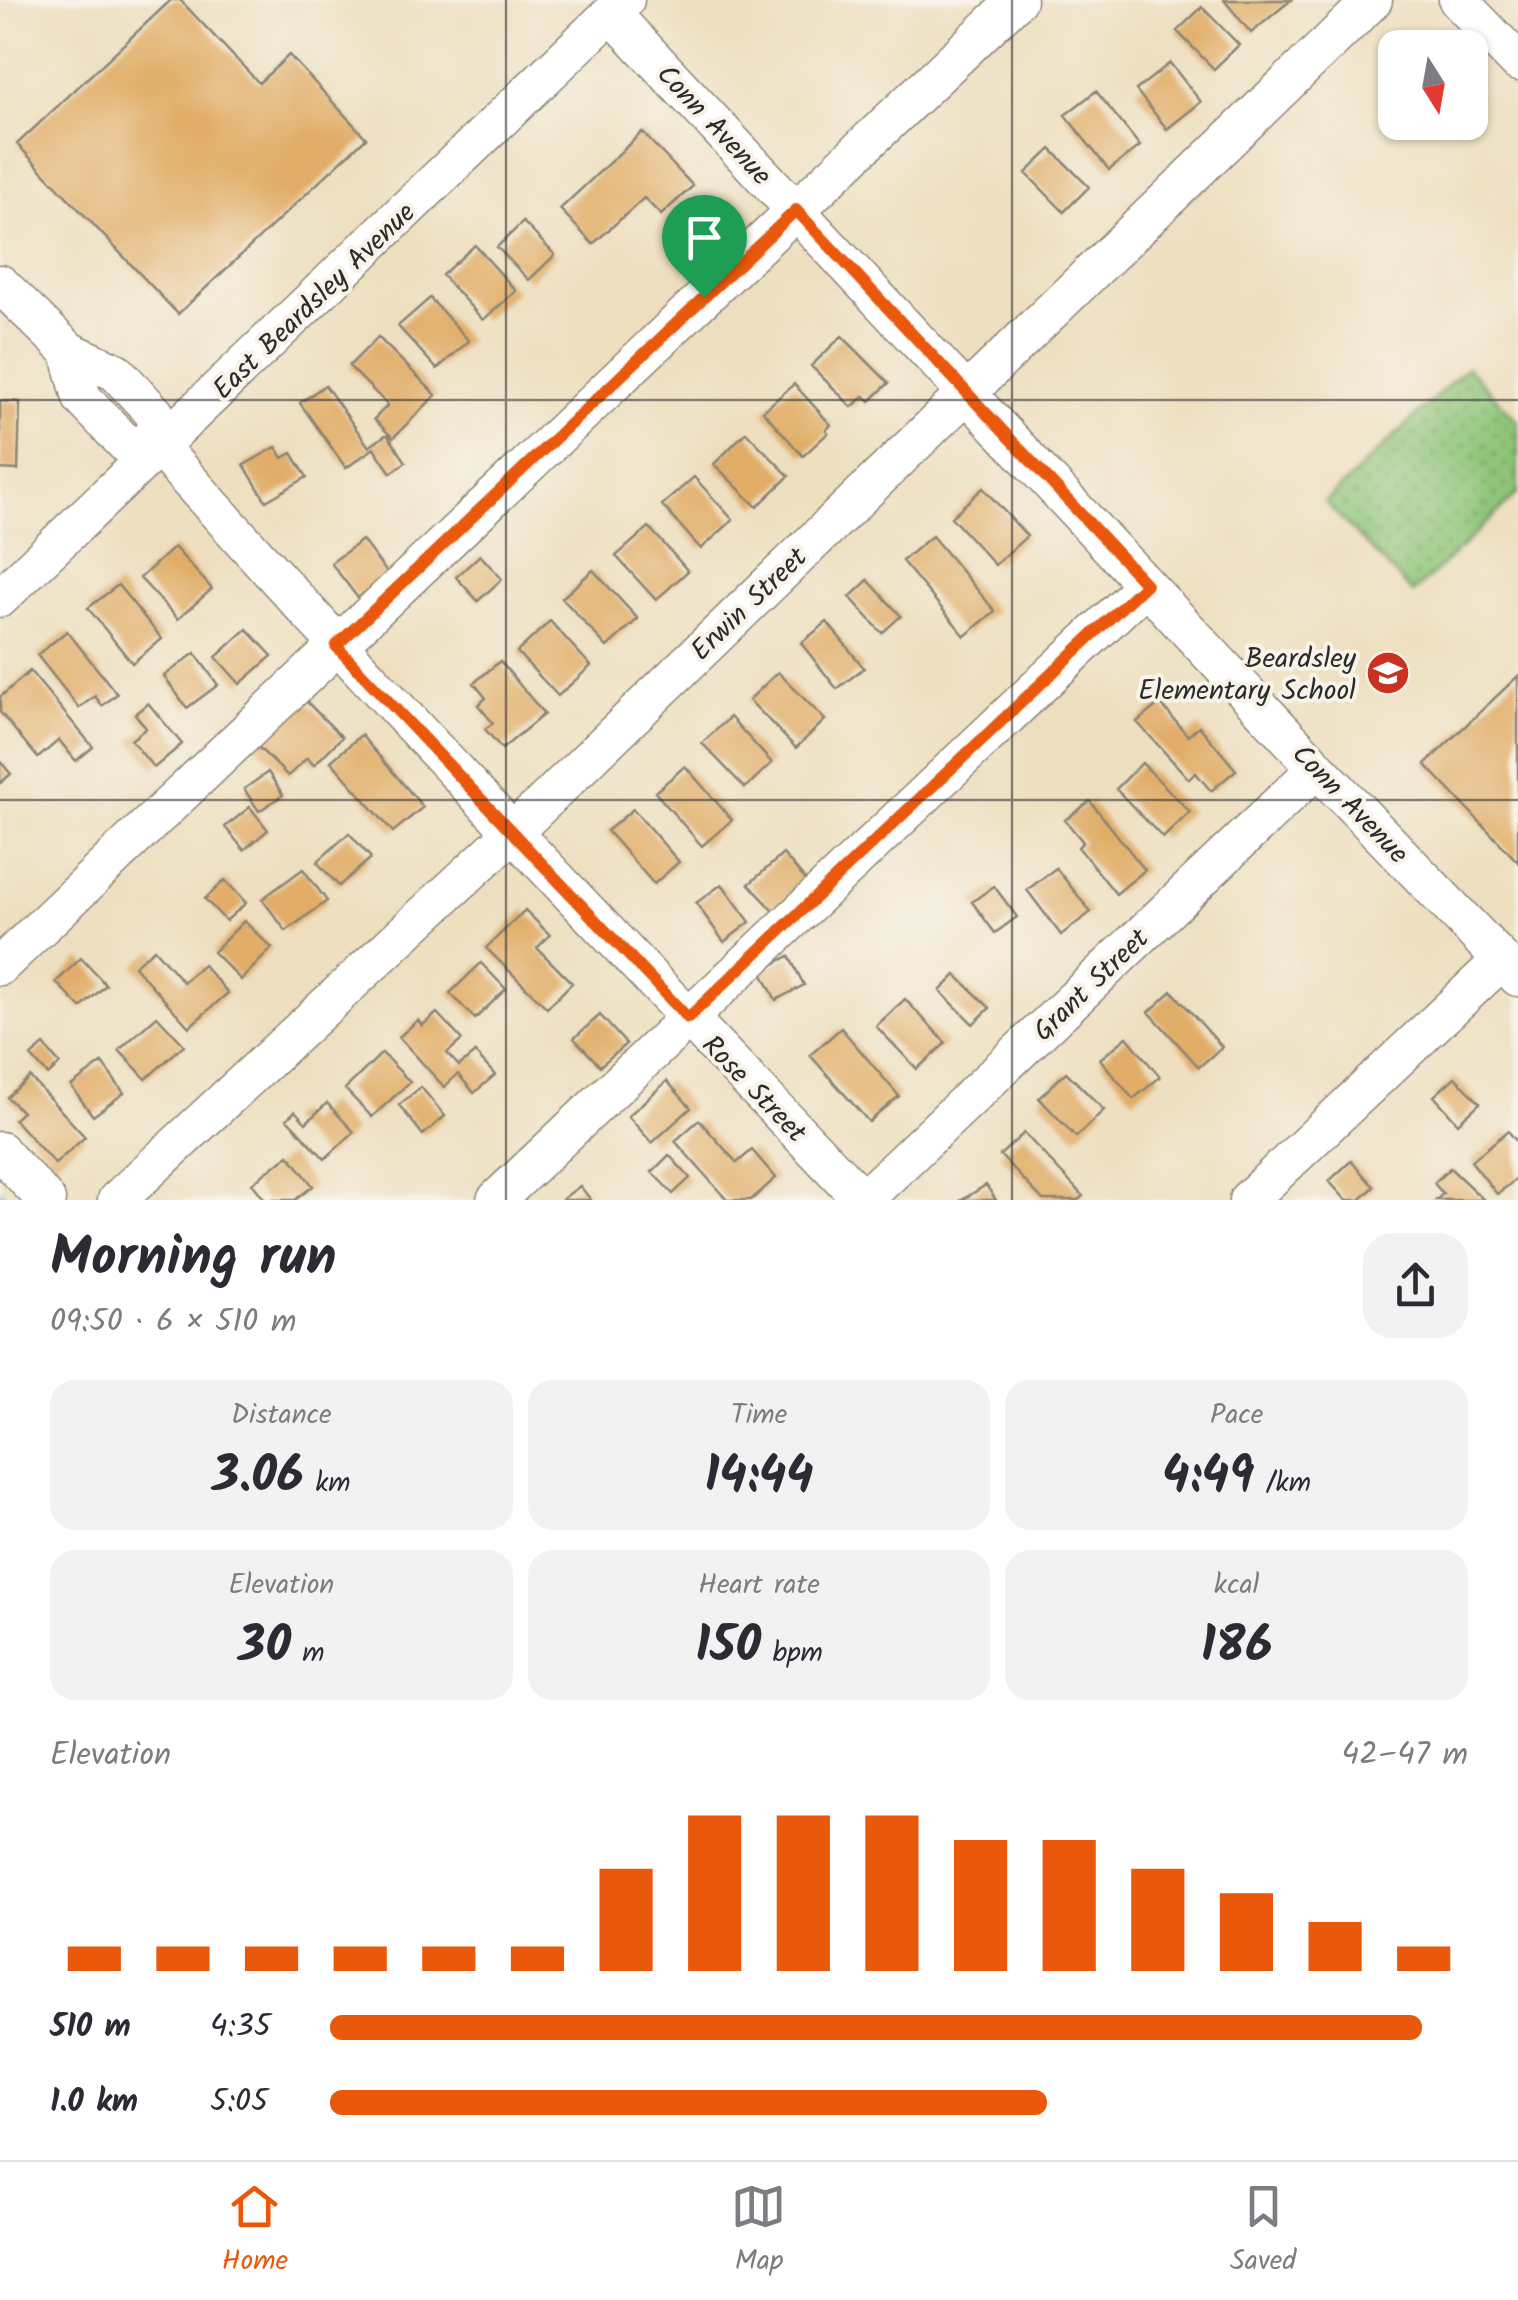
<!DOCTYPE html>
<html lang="en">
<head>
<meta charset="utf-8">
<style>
	:root { --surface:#fff; --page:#f2f2f3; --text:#2b2b33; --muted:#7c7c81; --line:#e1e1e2; --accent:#ea580c }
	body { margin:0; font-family:Kalam,sans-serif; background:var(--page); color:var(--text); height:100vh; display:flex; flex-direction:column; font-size:38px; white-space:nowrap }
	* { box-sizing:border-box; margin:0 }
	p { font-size:32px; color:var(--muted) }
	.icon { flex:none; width:55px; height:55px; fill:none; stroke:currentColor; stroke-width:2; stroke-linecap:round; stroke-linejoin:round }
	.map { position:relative; height:1200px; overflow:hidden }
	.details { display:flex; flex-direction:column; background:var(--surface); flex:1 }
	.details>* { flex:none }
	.needle { width:65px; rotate:169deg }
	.fabs { position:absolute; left:1378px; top:30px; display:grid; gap:20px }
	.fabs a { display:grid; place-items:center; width:110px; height:110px; border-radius:20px; background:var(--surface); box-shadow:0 2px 8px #0004; font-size:50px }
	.pin { position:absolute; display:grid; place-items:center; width:85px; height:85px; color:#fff; margin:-102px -42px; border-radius:50% 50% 50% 0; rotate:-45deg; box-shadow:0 0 10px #0007 }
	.pin .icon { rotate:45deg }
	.round { display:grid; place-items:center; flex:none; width:105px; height:105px; border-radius:30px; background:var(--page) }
	.summary { display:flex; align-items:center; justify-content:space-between; height:170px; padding:0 50px }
	h1 { font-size:55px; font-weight:600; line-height:75px }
	.metrics { display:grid; grid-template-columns:repeat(3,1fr); gap:15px; height:170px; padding:10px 50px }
	.metrics div { display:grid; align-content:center; border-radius:25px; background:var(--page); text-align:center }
	.metrics b { font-size:50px; font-weight:600 }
	.metrics small { font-size:28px; font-weight:400 }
	.metrics p { font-size:28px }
	.chart { height:280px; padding:20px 50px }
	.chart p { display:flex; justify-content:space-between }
	.chart svg { width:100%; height:180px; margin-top:10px; stroke:var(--accent); stroke-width:6 }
	ul { padding:0 50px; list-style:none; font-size:32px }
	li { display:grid; grid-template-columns:160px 120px 1fr; align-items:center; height:75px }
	li i { height:25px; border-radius:12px; background:var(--accent) }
	.menu { display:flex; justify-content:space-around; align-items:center; height:140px; border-top:2px solid var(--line); background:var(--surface); font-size:28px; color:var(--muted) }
	.menu a { display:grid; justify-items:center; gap:5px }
	.menu .selected { color:var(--accent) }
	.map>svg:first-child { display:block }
</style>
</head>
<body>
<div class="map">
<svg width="1518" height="1200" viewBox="0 0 1518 1200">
	<defs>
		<pattern id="park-dots" width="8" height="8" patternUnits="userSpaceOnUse" patternTransform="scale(2.5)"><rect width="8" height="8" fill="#8ec578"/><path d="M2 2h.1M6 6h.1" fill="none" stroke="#74a063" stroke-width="1.8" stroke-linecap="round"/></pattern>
	</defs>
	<rect width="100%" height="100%" fill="#f7f3e8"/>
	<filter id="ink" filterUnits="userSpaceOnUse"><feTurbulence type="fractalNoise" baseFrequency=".01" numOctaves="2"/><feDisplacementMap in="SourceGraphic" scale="20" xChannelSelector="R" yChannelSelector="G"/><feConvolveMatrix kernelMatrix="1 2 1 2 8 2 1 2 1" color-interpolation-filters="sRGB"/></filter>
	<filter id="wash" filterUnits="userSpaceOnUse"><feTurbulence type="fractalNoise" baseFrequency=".0048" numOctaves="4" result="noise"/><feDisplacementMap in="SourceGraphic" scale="40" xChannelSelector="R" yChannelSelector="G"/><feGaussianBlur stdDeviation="2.25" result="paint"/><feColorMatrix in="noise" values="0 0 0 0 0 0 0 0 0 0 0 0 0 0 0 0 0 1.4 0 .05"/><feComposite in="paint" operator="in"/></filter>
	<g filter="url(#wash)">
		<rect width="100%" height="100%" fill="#eedfc0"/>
		<path fill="url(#park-dots)" stroke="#5c7852" stroke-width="2.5" d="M1467 367 1518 421V493L1413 593 1325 502Z"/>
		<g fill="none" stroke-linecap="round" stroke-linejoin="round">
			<path stroke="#64b0dd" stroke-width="9" d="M0 1195 5 1200"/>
		</g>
		<g id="blocks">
			<path fill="#e1ad67" d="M171 0H180L259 83 289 55 366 138 178 314 17 144Z
				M1224 0H1291L1251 33Z
				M1202 7 1239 45 1214 69 1177 31Z
				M1170 63 1201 102 1167 129 1136 90Z
				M1096 91 1140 146 1109 170 1065 115Z
				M642 132 693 186 661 215 644 198 593 244 560 209Z
				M1051 149 1089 187 1064 212 1026 173Z
				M523 222 555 255 529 280 497 247Z
				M475 245 516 291 483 320 442 275Z
				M430 298 469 341 437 369 398 326Z
				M842 336 889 383 870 401 864 396 852 407 811 366Z
				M378 337 436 395 393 438 374 419 388 405 349 366Z
				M794 384 831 425 826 430 828 433 803 456 763 411Z
				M325 385 369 447 387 434 406 462 391 473 374 448 346 468 300 403Z
				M0 401 20 402 18 470 0 469Z
				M746 432 789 476 757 507 714 464Z
				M276 447 283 458 292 453 307 477 266 501 244 465Z
				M694 477 733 520 701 549 662 505Z
				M983 488 1027 536 995 565 951 517Z
				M649 527 688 571 656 600 616 556Z
				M932 536 995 611 965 636 902 561Z
				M362 540 388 574 358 598 331 563Z
				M174 547 212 589 178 619 140 578Z
				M480 555 502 579 478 601 456 577Z
				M593 570 638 619 607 647 562 598Z
				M868 580 901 616 882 633 850 597Z
				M118 585 162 639 132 663 88 608Z
				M550 621 591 666 558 696 517 652Z
				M827 622 864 668 837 689 801 643Z
				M247 629 272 656 240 684 216 657Z
				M67 631 117 694 102 706 95 696 79 708 37 655Z
				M195 653 218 685 187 708 164 676Z
				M500 661 544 714 502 749 485 729 493 723 478 705 486 698 474 683Z
				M30 671 93 747 76 761 59 740 38 758 0 712V697Z
				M778 672 825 720 796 748 749 700Z
				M1518 676V862L1425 764Z
				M303 698 342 737 314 765 307 758 288 776 256 745Z
				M148 703 182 744 154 768 131 740 146 728 135 714Z
				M1160 703 1188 736 1199 726 1236 770 1211 791 1196 773 1189 779 1137 722Z
				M730 717 772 763 745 788 702 743Z
				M361 735 423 807 393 832 331 761Z
				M0 761 11 774 0 783Z
				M1142 763 1190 812 1163 838 1116 789Z
				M685 766 732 820 702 846 655 792Z
				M268 772 283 795 259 811 244 789Z
				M1090 801 1145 870 1116 894 1078 847 1083 842 1065 820Z
				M250 807 268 830 244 850 225 827Z
				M633 809 679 862 654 884 607 831Z
				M349 833 371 858 339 886 317 862Z
				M783 854 807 882 774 911 749 884Z
				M1056 868 1091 912 1061 935 1027 890Z
				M303 869 327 901 286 931 262 899Z
				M225 880 246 903 226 921 205 899Z
				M722 884 750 922 724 942 696 903Z
				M994 886 1017 917 995 933 972 902Z
				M525 910 550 935 537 948 572 983 547 1008 486 948Z
				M244 921 272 948 241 980 213 952Z
				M154 949 183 982 203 965 228 993 189 1027 134 966Z
				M789 956 804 985 776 1000 761 971Z
				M81 958 106 985 81 1008 56 982Z
				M481 963 506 989 475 1019 450 993Z
				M956 975 990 1008 973 1024 940 991Z
				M1172 991 1222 1047 1199 1067 1149 1012Z
				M905 999 946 1043 917 1069 876 1026Z
				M437 1013 462 1040 447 1053 459 1066 475 1053 495 1075 474 1093 458 1074 444 1087 399 1037 418 1020 422 1026Z
				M600 1015 626 1044 600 1066 574 1038Z
				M157 1016 184 1045 146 1079 119 1050Z
				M841 1028 899 1096 869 1122 810 1055Z
				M1127 1037 1160 1077 1133 1099 1100 1059Z
				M44 1045 60 1064 48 1075 31 1056Z
				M382 1053 410 1082 372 1117 345 1089Z
				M102 1063 124 1093 93 1116 71 1086Z
				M1066 1072 1104 1110 1076 1137 1039 1098Z
				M30 1077 85 1137 55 1164 14 1119 22 1112 7 1097Z
				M1455 1077 1480 1103 1458 1123 1434 1096Z
				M667 1081 691 1108 652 1143 628 1116Z
				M421 1087 445 1116 423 1135 399 1105Z
				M327 1103 354 1132 325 1159 287 1119 295 1111 306 1123Z
				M699 1120 737 1163 752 1150 776 1178 751 1200H727L675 1141Z
				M1508 1131 1518 1143V1178L1497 1194 1471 1161Z
				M1024 1133 1083 1196 1078 1200H1043L1000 1155Z
				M289 1155 313 1186 295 1200H265L252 1183Z
				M669 1155 690 1178 673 1194 652 1172Z
				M1351 1161 1374 1187 1360 1200H1346L1329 1181Z
				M1450 1168 1484 1200H1436L1443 1194 1434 1183Z
				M986 1185 996 1200H962Z
				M580 1186 591 1200H561Z"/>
		</g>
	</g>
	<g filter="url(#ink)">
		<use href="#blocks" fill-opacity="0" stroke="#8c8576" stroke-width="2.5"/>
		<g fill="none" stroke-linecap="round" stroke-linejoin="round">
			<g stroke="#8c8576" stroke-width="41">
				<path id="minor" d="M1458 0 1518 62
					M611 13 1317 768 1518 977
					M0 284 69 351 116 372 155 414 160 448 125 443 82 398 69 351
					M160 448C388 704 625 952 863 1200
					M0 598 625 0
					M0 966 1017 0
					M0 1151 46 1200
					M117 1200 511 834 1373 0
					M496 1200 1146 585
					M863 1200 1317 768
					M1248 1200 1502 960"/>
			</g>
			<use href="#minor" stroke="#fff" stroke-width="38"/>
		</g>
	</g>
	<g fill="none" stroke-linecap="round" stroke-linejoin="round" filter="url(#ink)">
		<g stroke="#fff" stroke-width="20">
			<path id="route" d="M796 210 1146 584 688 1018 336 646Z"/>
		</g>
		<use href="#route" stroke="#ea580c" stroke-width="12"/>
	</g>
	<path fill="none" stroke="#2b2b2b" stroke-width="2.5" stroke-opacity="0.55" d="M506 0V1200M1012 0V1200M0 400H1518M0 800H1518"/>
	<defs>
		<g id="school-disc" transform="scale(2.25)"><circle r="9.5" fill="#c8321e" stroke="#f7f3e8"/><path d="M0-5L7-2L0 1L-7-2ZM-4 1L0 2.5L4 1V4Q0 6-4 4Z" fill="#fff"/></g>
	</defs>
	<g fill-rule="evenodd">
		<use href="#school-disc" x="1388" y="673"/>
	</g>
	<g text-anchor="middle" stroke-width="8" stroke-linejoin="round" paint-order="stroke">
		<g font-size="28" fill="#2b2b2b" stroke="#f7f3e8">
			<text transform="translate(715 124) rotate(47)" y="10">Conn Avenue</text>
			<text transform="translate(313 300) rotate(-44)" y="10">East Beardsley Avenue</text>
			<text transform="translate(748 603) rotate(-44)" y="10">Erwin Street</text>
			<text transform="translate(1351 803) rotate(46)" y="10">Conn Avenue</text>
			<text transform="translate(1090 984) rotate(-44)" y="10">Grant Street</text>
			<text transform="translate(755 1088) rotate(46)" y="10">Rose Street</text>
		</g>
		<g font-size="28" fill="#2b2b2b" stroke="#f7f3e8" text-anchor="end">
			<text x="1356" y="667">Beardsley<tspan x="1356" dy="32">Elementary School</tspan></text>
		</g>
	</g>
</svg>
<div class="fabs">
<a><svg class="needle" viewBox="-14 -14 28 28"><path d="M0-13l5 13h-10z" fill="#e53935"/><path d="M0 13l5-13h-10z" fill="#7c7c81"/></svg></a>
</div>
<div class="pin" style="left:704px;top:297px;background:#1e9e55"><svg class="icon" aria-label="arrive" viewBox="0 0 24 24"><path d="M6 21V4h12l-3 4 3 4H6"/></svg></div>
</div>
<section class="details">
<div class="summary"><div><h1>Morning run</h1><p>09:50 · 6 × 510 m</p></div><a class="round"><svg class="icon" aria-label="share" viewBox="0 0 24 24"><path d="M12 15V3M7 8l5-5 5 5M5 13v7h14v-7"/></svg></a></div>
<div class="metrics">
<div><p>Distance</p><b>3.06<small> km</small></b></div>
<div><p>Time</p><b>14:44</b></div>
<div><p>Pace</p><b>4:49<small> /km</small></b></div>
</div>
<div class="metrics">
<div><p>Elevation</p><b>30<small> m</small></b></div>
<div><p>Heart rate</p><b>150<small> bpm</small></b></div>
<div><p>kcal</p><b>186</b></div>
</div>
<div class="chart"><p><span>Elevation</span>42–47 m</p>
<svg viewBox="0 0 160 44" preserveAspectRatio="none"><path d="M5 44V38M15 44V38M25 44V38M35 44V38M45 44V38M55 44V38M65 44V19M75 44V6M85 44V6M95 44V6M105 44V12M115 44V12M125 44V19M135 44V25M145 44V32M155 44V38"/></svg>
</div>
<ul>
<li><b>510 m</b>4:35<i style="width:96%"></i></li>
<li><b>1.0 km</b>5:05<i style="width:63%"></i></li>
</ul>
</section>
<nav class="menu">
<a class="selected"><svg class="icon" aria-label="home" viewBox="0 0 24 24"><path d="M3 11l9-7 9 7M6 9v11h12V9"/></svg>Home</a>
<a><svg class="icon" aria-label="map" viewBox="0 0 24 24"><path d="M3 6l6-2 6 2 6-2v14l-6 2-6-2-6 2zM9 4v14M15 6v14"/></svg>Map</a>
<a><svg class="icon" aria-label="saved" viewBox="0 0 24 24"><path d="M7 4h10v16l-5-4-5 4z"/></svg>Saved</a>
</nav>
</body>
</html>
